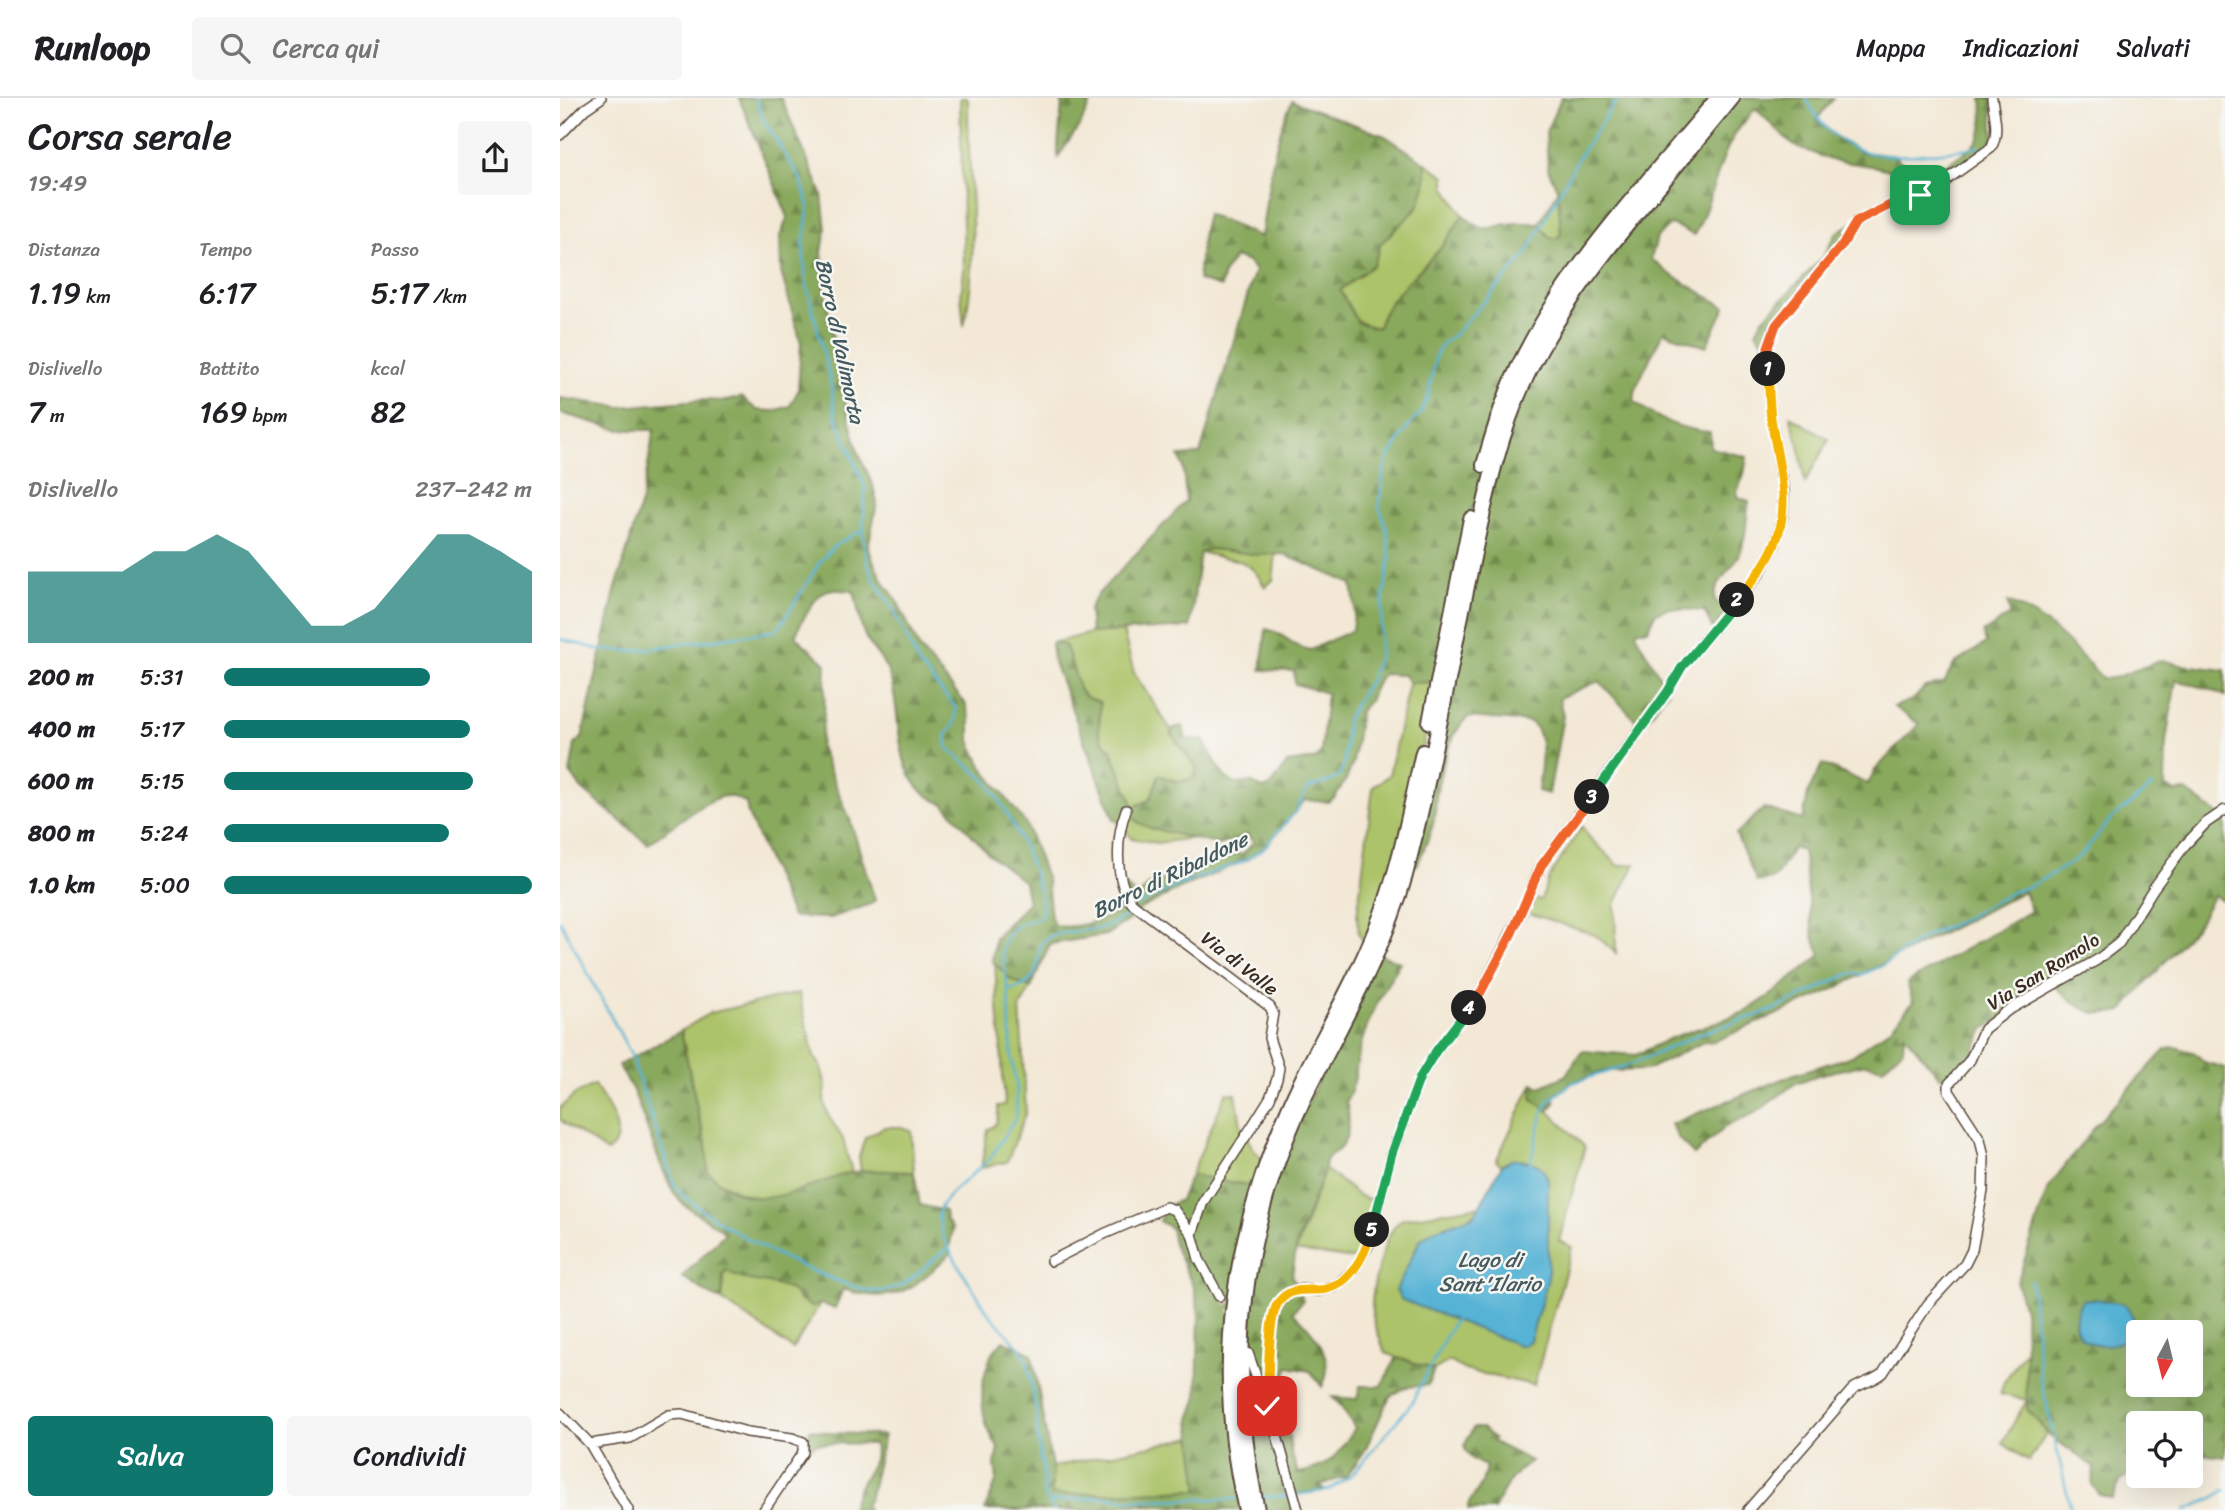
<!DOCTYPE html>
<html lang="it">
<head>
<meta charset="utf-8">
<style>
	:root { --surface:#fff; --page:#f6f6f6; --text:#202124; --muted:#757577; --line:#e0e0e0; --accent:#0f766e }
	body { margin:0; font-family:Sriracha,sans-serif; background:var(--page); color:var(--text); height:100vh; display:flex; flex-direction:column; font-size:26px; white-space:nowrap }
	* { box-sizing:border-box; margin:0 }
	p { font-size:23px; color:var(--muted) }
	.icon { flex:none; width:38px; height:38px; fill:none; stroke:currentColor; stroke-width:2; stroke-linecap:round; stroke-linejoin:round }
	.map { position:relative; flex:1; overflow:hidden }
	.drawer { display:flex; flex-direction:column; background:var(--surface); width:560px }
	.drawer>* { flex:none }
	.needle { width:46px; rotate:187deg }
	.buttons { position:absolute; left:1566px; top:1222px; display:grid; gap:14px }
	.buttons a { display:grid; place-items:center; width:77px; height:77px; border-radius:7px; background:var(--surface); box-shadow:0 7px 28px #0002; font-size:35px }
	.pin { position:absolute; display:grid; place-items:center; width:60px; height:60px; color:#fff; margin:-30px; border-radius:14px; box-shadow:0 4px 10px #0006 }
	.km { position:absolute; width:35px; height:35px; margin:-18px; border-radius:50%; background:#222; color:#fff; font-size:19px; line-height:35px; text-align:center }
	.round { display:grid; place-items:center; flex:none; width:74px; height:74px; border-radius:7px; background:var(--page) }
	.overview { display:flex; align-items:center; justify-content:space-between; height:119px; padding:0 28px }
	h1 { font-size:38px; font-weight:600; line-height:52px }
	.figures { display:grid; grid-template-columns:repeat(3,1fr); gap:10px; height:119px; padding:7px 28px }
	.figures div { display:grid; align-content:center }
	.figures b { font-size:30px; font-weight:600 }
	.figures small { font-size:19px; font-weight:400 }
	.figures p { font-size:19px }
	.chart { height:196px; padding:14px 28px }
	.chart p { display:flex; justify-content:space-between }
	.chart svg { width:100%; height:126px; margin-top:7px; fill:var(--accent); opacity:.7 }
	.button { display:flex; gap:14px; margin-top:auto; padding:14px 28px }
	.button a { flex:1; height:80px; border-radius:7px; background:var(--accent); color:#fff; font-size:28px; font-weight:600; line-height:80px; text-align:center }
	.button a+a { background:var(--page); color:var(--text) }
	ul { padding:0 28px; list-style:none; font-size:23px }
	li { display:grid; grid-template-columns:112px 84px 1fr; align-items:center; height:52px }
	li i { height:18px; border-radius:9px; background:var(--accent) }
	header { display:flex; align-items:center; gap:42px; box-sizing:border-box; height:98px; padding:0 35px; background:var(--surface); border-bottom:2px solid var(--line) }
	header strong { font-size:33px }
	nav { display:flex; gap:38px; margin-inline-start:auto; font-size:24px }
	.search { width:490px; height:63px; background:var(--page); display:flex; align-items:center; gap:18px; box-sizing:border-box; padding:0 24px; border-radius:7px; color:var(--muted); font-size:26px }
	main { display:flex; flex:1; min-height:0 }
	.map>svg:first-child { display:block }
</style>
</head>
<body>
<header>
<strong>Runloop</strong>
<div class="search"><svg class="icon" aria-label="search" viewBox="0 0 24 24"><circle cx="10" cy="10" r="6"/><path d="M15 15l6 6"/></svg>Cerca qui</div>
<nav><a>Mappa</a><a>Indicazioni</a><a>Salvati</a></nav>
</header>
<main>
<section class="drawer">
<div class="overview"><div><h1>Corsa serale</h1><p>19:49</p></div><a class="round"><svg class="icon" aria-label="share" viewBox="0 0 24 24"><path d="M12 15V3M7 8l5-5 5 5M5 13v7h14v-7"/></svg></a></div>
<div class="figures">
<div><p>Distanza</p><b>1.19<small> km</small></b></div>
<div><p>Tempo</p><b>6:17</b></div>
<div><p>Passo</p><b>5:17<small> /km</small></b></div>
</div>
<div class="figures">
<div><p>Dislivello</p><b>7<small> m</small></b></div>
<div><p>Battito</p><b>169<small> bpm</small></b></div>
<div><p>kcal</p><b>82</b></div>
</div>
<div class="chart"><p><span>Dislivello</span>237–242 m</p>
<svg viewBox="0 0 160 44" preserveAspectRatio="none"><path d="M0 44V19L10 19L20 19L30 19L40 12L50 12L60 6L70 12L80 25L90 38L100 38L110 32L120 19L130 6L140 6L150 12L160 19V44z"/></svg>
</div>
<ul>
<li><b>200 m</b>5:31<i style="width:67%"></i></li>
<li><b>400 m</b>5:17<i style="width:80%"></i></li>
<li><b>600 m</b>5:15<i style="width:81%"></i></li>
<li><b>800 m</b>5:24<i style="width:73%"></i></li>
<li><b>1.0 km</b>5:00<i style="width:100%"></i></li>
</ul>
<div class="button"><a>Salva</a><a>Condividi</a></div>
</section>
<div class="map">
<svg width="1665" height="1412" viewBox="0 0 1665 1412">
	<defs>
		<pattern id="forest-firs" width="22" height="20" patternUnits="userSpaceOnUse" patternTransform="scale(1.75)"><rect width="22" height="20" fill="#89a95d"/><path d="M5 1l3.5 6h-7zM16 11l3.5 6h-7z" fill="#718a4c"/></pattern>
	</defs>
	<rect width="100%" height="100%" fill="#f6f6f2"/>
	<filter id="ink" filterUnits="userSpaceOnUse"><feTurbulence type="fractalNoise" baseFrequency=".0143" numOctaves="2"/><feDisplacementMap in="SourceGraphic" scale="14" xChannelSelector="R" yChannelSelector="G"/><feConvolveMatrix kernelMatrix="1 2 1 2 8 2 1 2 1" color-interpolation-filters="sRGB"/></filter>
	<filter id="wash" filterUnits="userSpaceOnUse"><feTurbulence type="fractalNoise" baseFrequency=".00686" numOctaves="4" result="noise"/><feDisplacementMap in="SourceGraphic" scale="28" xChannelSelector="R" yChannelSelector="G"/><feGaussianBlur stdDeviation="1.57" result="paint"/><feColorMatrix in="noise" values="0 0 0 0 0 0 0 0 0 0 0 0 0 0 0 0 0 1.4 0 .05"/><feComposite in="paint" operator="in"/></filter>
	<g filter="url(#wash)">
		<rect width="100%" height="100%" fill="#f3e8d5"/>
		<path fill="#acc369" stroke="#747644" stroke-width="2" d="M400 0H408C407 75 421 154 404 228L401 198 404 172Z
			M866 65 885 78V88L903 117C895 129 888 142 878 153 859 174 824 202 818 230 793 227 791 213 780 192L813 167 821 145 844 122 866 84Z
			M998 93 1001 136 997 140H990L979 126Z
			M1230 318 1269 341 1245 385 1239 347Z
			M651 451 716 456 713 482 705 489C686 454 674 465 640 454Z
			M563 533 574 575 611 632 616 644 636 669 637 675 630 682 616 683 603 679 590 702 574 709 550 650 541 642 539 634 540 605C535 602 529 601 524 598 506 584 520 554 496 544L531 535Z
			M877 584 843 742 807 851 799 836 797 818 813 689 829 677 849 585Z
			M566 712 579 725 634 740 597 745 571 740 562 727Z
			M1022 728 1029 739 1059 768 1075 766 1055 806 1056 855 1035 837 962 813 968 800 981 802 989 780Z
			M435 866 451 882 471 890 460 909 466 1014 447 1064 421 1070 428 1031C439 1028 438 1018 438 1008L445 1007Z
			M239 895 254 959 260 966 266 988 264 1002 268 1017 283 1041 292 1074 219 1100H197L174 1092 159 1084 148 1074 143 1033 139 1020 121 933 150 915Z
			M34 987C46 1005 71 1038 47 1054L0 1022V1010L15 996Z
			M970 991 973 994V1001L989 1013 1025 1049 999 1143 1012 1149 974 1287 905 1272 889 1263 874 1272 825 1255C821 1242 813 1226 812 1213 811 1191 824 1133 842 1121L920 1108C907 1129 888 1121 872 1135 854 1151 847 1171 836 1192L988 1181 986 1127 954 1061 942 1067 936 1063Z
			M666 995 676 996 681 1028 693 1051 706 1065 698 1089 631 1077Z
			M324 1029H342L351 1033 354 1074H301L299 1059 305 1040Z
			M765 1071 798 1097 819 1105 800 1162 736 1153Z
			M165 1172 232 1192 240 1203 260 1206 233 1251 162 1202Z
			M1466 1252 1467 1311 1487 1335 1469 1363 1442 1345 1467 1302 1440 1296 1444 1284Z
			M633 1339 639 1392 492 1397V1369Z"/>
		<path fill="url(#forest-firs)" stroke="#626a3e" stroke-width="2" fill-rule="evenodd" d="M179 0H221L262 96 266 132 262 154 266 199 283 295 298 354 313 387 317 405 308 449 313 462 321 480 336 501 360 551 405 605 410 621V643L423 670 466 726 487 782 491 819 494 827C515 833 545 821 563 811L558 793 566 788 578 799 589 786 633 773 676 755 682 757 694 744 687 737 660 747 590 730 579 725 566 713 562 727 554 721 493 562 491 545 496 544 506 548 520 593 526 599 540 605 539 634 542 642 550 650 574 709 590 702 599 677C611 683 625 686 636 678V669L611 635 613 630 623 628 626 641 643 642 664 678 675 686 691 684 703 691 711 688 727 665 756 661 761 655 767 595 735 586 734 573 701 572 706 531C727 536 729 548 751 552 764 544 778 540 792 532L795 509 792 486 723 456 700 457 651 451 640 454 630 529 531 535 529 511 537 497 626 403 623 368 619 358 640 356 695 172 688 164 675 159 664 175 661 189 638 182 643 132 647 116 701 139C708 93 712 46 732 3L825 38 866 65V84L858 110 821 145 813 167 780 192 798 225 818 230C824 202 859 174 878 153 888 142 895 129 903 117 929 140 927 127 955 125 963 124 971 125 979 126L990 140H997L1001 136 998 93 988 71 986 34 1001 0H1158L938 319 898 479 877 584 849 585 844 577 823 576 816 586 809 603 800 613 793 664 787 680 775 699 768 704 745 702 708 746 687 762 623 789 580 811 573 819 546 837 490 846 471 890 451 882 432 863 435 839 468 805 464 784 429 756 384 706C327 686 346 620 328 574 323 561 311 551 305 538 299 525 298 510 295 496L291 492C284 493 275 491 268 492 256 495 238 528 236 539L266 566 264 617 260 649 290 722 315 802 311 806 271 820 232 819 188 716 186 705C178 701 174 698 165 698 145 701 105 734 88 746L21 690 10 675 15 646 22 640 54 497 82 401 94 332H60L0 315V300L61 309 140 302 166 303 181 299 197 312 213 313 230 308 238 293 241 245 221 174 220 138 228 119Z
			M502 0H533L520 27 498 59C497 39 502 20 502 0Z
			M1172 0H1274L1257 21 1276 40 1302 54 1335 58 1352 74H1336L1318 69 1271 62 1233 47 1195 10C1189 19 1181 27 1175 36 1156 67 1152 106 1134 137L1111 126 1097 139 1091 161 1107 174 1165 209 1146 249 1103 234 1076 289 1074 303C1096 321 1121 332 1150 334L1151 350 1187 359 1184 376 1177 394 1179 400 1189 403C1186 419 1187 437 1181 453 1173 473 1157 478 1154 501L1167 514 1153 531 1144 513 1109 510 1095 515 1088 532H1078L1076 537 1108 593 1082 629 1039 583 999 600 1003 618 989 696 978 693C980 671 988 641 971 624L909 619C894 626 879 676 877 693 875 704 876 715 873 726 869 740 863 754 857 767L846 770 930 382 985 244Z
			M1422 0H1432L1434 46 1387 82 1384 76 1387 66C1422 43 1425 44 1422 0Z
			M1296 124 1216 227 1208 249 1196 234 1201 223 1263 159 1277 134Z
			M1448 504C1486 518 1515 551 1542 580H1554L1602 562 1621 567 1665 572V598L1652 592 1616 582 1606 643 1605 689 1616 694 1626 693 1662 719 1665 718V804L1654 797 1638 826 1562 913C1527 921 1518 908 1493 887L1424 931 1410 962 1394 980 1380 979 1344 936 1343 951 1323 970 1306 966 1258 977 1236 985 1197 1014 1165 1029 1134 1057 1119 1041 1111 1026 1232 977 1292 958 1332 929 1353 904 1347 885 1471 813 1464 793 1268 894 1153 944 1145 943 1087 972 1045 973 1026 979 1012 985 993 999 996 1003 989 1013 972 1001 973 994 970 991 973 985 980 989 1005 978 1022 953 1076 957 1111 940 1185 914 1215 894 1261 857 1253 838 1243 753 1233 750 1215 780 1197 784 1176 736 1204 710 1243 722 1248 695 1262 666 1308 686 1315 672 1359 626 1334 609 1354 601 1365 589 1384 585 1394 566 1426 545 1423 535 1450 517Z
			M816 855 840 864C823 893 806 922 799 955 795 973 796 987 786 1003 790 1015 790 1038 781 1049 772 1059 766 1054 765 1071L737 1145 732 1178 743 1202 733 1214C754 1234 777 1260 762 1289L750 1273 728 1269 723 1291 731 1354 738 1375C772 1369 777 1357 795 1330L780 1307 772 1299 797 1301 800 1288H821L837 1259 874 1272 868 1287 847 1289 830 1298 804 1354 786 1379 759 1387 765 1393 735 1396 738 1412H697L680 1252 709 1090Z
			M121 933 139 1020 146 1045 148 1074C196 1123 238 1089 289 1075 308 1070 334 1074 354 1074L360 1107 385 1113 386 1121 393 1131 389 1150 391 1155C354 1190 336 1209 283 1191L275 1210 260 1206 251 1209C243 1204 237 1195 229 1191 209 1181 184 1187 166 1172L163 1178 162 1202C145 1198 137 1186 122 1179L165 1135C152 1123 134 1116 121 1104 105 1088 84 1019 74 995 70 985 63 977 59 967Z
			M1615 949 1635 955 1644 964 1665 970V1359L1631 1355V1325H1578V1372L1561 1382 1552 1401 1540 1397 1532 1387 1534 1369 1490 1338 1467 1311 1465 1217 1457 1185 1488 1090 1537 1026 1605 952ZM1578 1234H1631V1286H1578Z
			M631 1077 698 1089 686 1130V1412H640V1410L564 1406 553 1412H425L437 1381 435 1367 438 1349C419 1323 418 1290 430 1260 432 1254 439 1248 443 1242L472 1256 492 1369V1397L639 1392 630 1321 637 1302 639 1216 634 1190 614 1147 611 1130 599 1123 606 1109 620 1102Z
			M913 1330H922L934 1340 933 1344 971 1363C951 1377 944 1389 934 1412H908L909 1405 922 1385 926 1368C915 1364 908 1360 904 1348Z
			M250 1331 272 1335 324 1337 309 1402 305 1406 308 1412H291C293 1405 295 1396 299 1389 306 1374 318 1366 314 1346L256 1345 253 1349 248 1340Z"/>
		<path fill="#56b3d5" stroke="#486e7a" stroke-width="2" d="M954 1061C973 1065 981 1063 988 1082V1181L970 1243 961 1248 842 1202 836 1192 860 1142 874 1132 914 1118 942 1067Z
			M1534 1201 1564 1206C1568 1211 1574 1219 1575 1226 1581 1253 1491 1262 1522 1202Z"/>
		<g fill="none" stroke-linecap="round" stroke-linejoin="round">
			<path stroke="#56b3d5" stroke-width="2.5" d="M196 0 204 23 240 80 249 108 243 146 246 184 270 281 275 316 305 389 303 435 307 464 314 482 331 507 359 566 396 610 394 627 386 637 387 649C398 661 412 669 424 681 446 705 486 787 482 819L462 825 450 834 444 844 442 855 448 892 452 962 457 991 456 1019 430 1061 393 1093 381 1108 378 1118 384 1141 397 1165 429 1216 460 1250 467 1263 475 1305 480 1360 483 1369 484 1396 494 1412
				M1246 0C1284 78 1349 57 1420 49
				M0 541 41 552 72 553 214 533 220 528 260 464 273 449 298 434 303 435
				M578 807 614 789 684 763 703 751 737 712 747 691 773 682 779 678 784 667 787 621 811 580 819 558 823 501 830 460 827 433 819 407 824 373 826 364 848 329 861 314 868 299 876 256 884 244 895 236 966 157 1020 57 1058 0
				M0 823 74 962 75 970 115 1089C124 1101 136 1107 148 1116 194 1148 254 1177 308 1193 349 1197 359 1168 389 1150
				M449 892C469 889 476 879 479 859 480 854 479 848 483 844 492 832 526 834 541 830 553 827 563 819 574 811
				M970 1067 983 1013 990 1002 1012 985 1078 964 1139 936 1213 912 1289 876H1303L1322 868 1364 839 1398 824 1452 794 1471 788 1511 765 1523 755 1550 722 1593 688
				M1471 1183 1480 1278 1511 1412
				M736 1397 769 1392 791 1378 851 1306 895 1221
				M702 1399 730 1398
				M489 1404 546 1399 567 1402 677 1401
				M1625 1412 1653 1400 1665 1392"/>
		</g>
	</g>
	<g filter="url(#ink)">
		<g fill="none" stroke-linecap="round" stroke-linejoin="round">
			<path stroke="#cec2b0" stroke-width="9" stroke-dasharray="9 4.5" stroke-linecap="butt" d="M659 1198 671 1222"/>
			<g stroke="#574639" stroke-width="12">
				<path id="minor" d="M0 37 25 11 41 0
					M566 712C556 739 554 782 572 805L710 909 713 915 709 940 719 970 717 981 710 1000 695 1024 643 1104 632 1136 639 1161 659 1198
					M491 1163 544 1136 606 1109 614 1112 632 1136
					M688 1255 717 1338 738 1412
					M707 1308 711 1225 717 1207 728 1195 742 1191 759 1193 774 1189 794 1172 808 1148 832 1055 860 979 876 953 921 894 962 813 981 768 1108 593 1122 569 1199 476 1215 447 1223 418 1224 394 1211 319 1208 282V249L1215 227 1283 146 1296 124 1334 105 1360 97 1375 90 1431 50C1440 33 1434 18 1432 0
					M0 1315 30 1346 68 1412
					M30 1346 70 1340 109 1317 122 1316 187 1334 232 1340 243 1344V1354L204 1412
					M1188 1412 1293 1291C1303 1284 1314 1283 1323 1275L1368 1206 1405 1166 1412 1152 1423 1093 1424 1059 1420 1041 1389 993V986L1410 962 1424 931 1447 913 1537 862 1559 845 1593 791 1625 747 1646 725 1665 712"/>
			</g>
			<g stroke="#574639" stroke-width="18">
				<path id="highway" d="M924 367C935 329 946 292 965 256 1014 161 1090 82 1158 0
					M870 624 911 421
					M686 1412C652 1268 673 1132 734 999 762 938 798 881 821 818 841 765 851 708 863 654
					M697 1412C666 1266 680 1135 744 1000 780 927 823 856 845 777 872 675 889 571 911 469 925 403 938 338 967 277 1018 173 1100 90 1172 0"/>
			</g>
			<use href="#minor" stroke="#fff" stroke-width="9"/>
			<use href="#highway" stroke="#fff" stroke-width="14"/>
		</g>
	</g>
	<g fill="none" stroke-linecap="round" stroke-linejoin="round" filter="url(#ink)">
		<g stroke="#fff" stroke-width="14">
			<path id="split-1" d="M1208 271V249L1216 227 1283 146 1296 124 1334 105 1360 97"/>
		</g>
		<g stroke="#fff" stroke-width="14">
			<path id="split-2" d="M1177 502C1191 485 1205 468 1214 448 1233 406 1217 363 1211 320 1209 304 1209 287 1208 271"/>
		</g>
		<g stroke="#fff" stroke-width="14">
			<path id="split-3" d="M1032 699 1108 593 1122 569 1177 502"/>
		</g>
		<g stroke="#fff" stroke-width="14">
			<path id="split-4" d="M909 910 921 894 951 837 981 768 1032 699"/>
		</g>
		<g stroke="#fff" stroke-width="14">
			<path id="split-5" d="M812 1132 832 1055 860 979 876 953 909 910"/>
		</g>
		<g stroke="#fff" stroke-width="14">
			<path id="split-6" d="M707 1308C709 1285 707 1221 718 1205 729 1190 741 1192 757 1192 788 1192 805 1158 812 1132"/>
		</g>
		<use href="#split-1" stroke="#f0652b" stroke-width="9"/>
		<use href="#split-2" stroke="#f5b400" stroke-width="9"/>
		<use href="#split-3" stroke="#22a559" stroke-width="9"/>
		<use href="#split-4" stroke="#f0652b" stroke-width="9"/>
		<use href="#split-5" stroke="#22a559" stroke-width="9"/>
		<use href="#split-6" stroke="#f5b400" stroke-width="9"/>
	</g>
	<g text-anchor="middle" stroke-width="5" stroke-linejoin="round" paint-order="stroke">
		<g font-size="19" fill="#3b2a1e" stroke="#f6f6f2">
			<text transform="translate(680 865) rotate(38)" y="7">Via di Valle</text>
			<text transform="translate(1483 873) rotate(-32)" y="7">Via San Romolo</text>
		</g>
		<g font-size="21" font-style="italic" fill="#445a5e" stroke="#f6f6f2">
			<text transform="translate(280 243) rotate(78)" y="7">Borro di Valimorta</text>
			<text transform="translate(610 777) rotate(-26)" y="7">Borro di Ribaldone</text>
			<text x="930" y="1169">Lago di<tspan x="930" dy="24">Sant'Ilario</tspan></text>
		</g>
	</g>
</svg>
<div class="buttons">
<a><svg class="needle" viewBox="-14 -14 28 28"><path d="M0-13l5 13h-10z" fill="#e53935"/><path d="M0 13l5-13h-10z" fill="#757577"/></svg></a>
<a><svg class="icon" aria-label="locate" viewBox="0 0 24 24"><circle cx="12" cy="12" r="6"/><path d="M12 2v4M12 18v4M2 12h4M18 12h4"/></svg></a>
</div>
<div class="pin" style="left:1360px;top:97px;background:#1e9e55"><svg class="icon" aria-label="arrive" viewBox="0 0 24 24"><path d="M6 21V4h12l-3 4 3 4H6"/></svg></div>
<div class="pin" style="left:707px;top:1308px;background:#d93025"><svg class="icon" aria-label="check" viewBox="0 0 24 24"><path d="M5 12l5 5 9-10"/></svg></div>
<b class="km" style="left:1208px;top:271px">1</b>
<b class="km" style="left:1177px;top:502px">2</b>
<b class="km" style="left:1032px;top:699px">3</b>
<b class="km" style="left:909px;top:910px">4</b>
<b class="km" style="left:812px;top:1132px">5</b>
</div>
</main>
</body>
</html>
